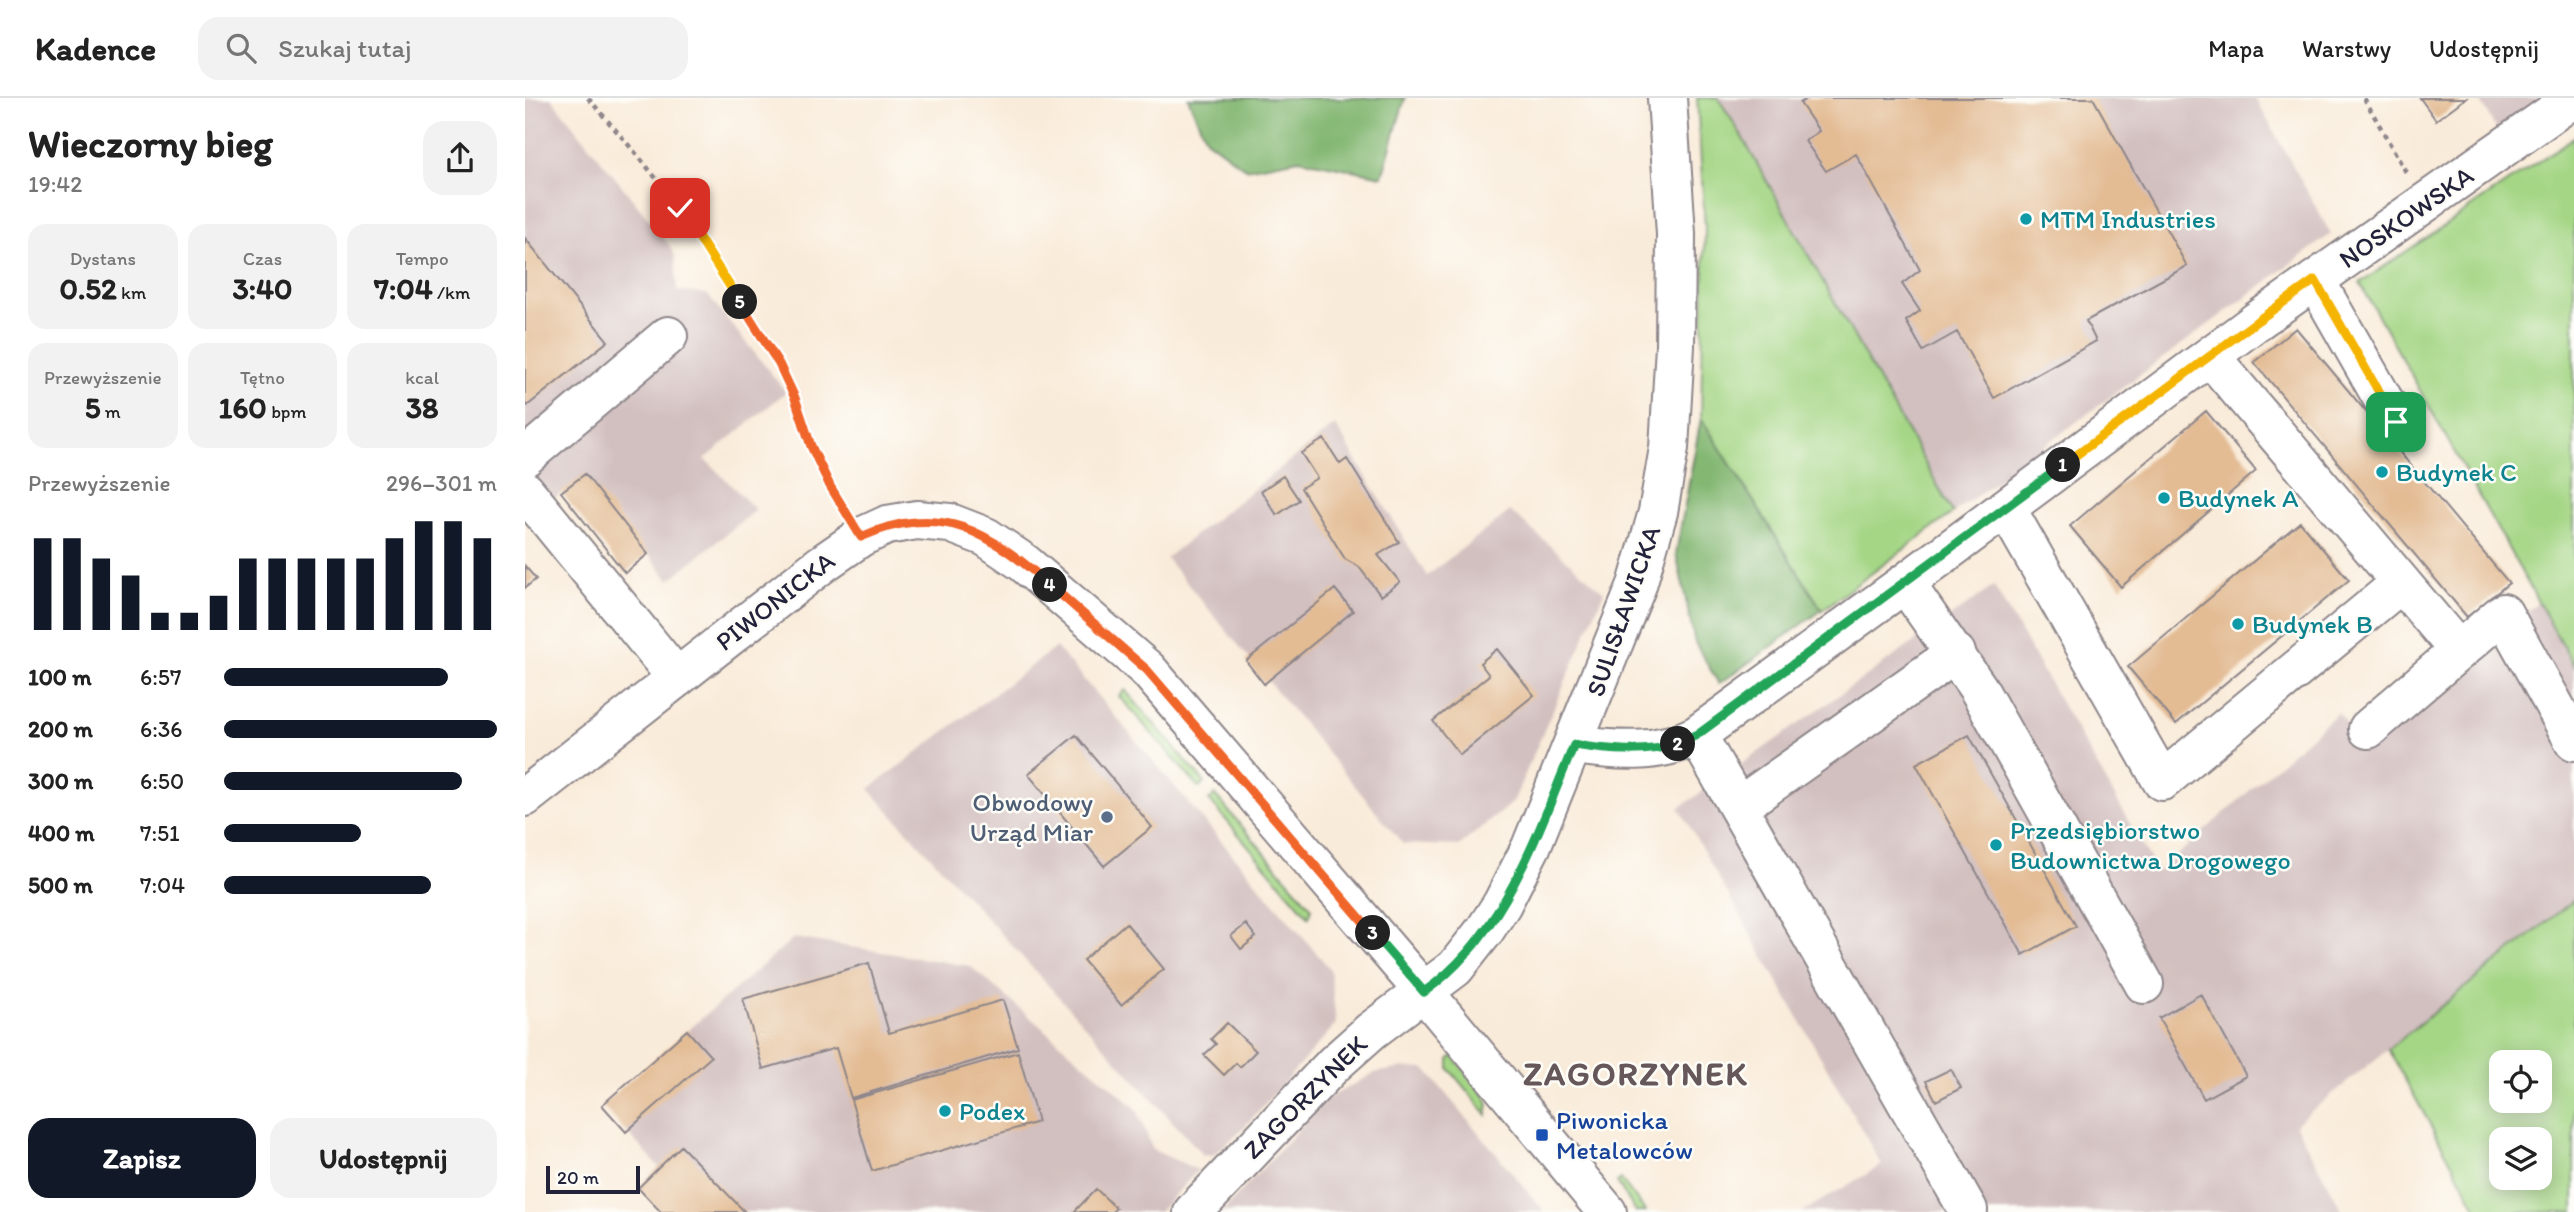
<!DOCTYPE html>
<html lang="pl">
<head>
<meta charset="utf-8">
<style>
	:root { --surface:#fff; --page:#f2f2f2; --text:#222; --muted:#767676; --line:#e0e0e0; --accent:#111827 }
	body { margin:0; font-family:Itim,sans-serif; background:var(--page); color:var(--text); height:100vh; display:flex; flex-direction:column; font-size:26px; white-space:nowrap }
	* { box-sizing:border-box; margin:0 }
	p { font-size:23px; color:var(--muted) }
	.icon { flex:none; width:38px; height:38px; fill:none; stroke:currentColor; stroke-width:2; stroke-linecap:round; stroke-linejoin:round }
	.map { position:relative; flex:1; overflow:hidden }
	.side { display:flex; flex-direction:column; background:var(--surface); width:525px }
	.side>* { flex:none }
	.fabs { position:absolute; left:1964px; top:952px; display:grid; gap:14px }
	.fabs a { display:grid; place-items:center; width:63px; height:63px; border-radius:14px; background:var(--surface); box-shadow:0 4px 18px #0003; font-size:35px }
	.scale { position:absolute; left:21px; bottom:18px; width:94px; box-sizing:border-box; padding-left:7px; border:4px solid #22223b; border-top:0; font-size:19px; line-height:24px; white-space:nowrap; color:#22223b; -webkit-text-stroke:5px #fdfcf7; paint-order:stroke }
	.pin { position:absolute; display:grid; place-items:center; width:60px; height:60px; color:#fff; margin:-30px; border-radius:14px; box-shadow:0 4px 10px #0006 }
	.km { position:absolute; width:35px; height:35px; margin:-18px; border-radius:50%; background:#222; color:#fff; font-size:19px; line-height:35px; text-align:center }
	.round { display:grid; place-items:center; flex:none; width:74px; height:74px; border-radius:21px; background:var(--page) }
	.headline { display:flex; align-items:center; justify-content:space-between; height:119px; padding:0 28px }
	h1 { font-size:38px; font-weight:700; line-height:52px }
	.metrics { display:grid; grid-template-columns:repeat(3,1fr); gap:10px; height:119px; padding:7px 28px }
	.metrics div { display:grid; align-content:center; border-radius:18px; background:var(--page); text-align:center }
	.metrics b { font-size:30px; font-weight:700 }
	.metrics small { font-size:19px; font-weight:400 }
	.metrics p { font-size:19px }
	.chart { height:196px; padding:14px 28px }
	.chart p { display:flex; justify-content:space-between }
	.chart svg { width:100%; height:126px; margin-top:7px; stroke:var(--accent); stroke-width:6 }
	.cta { display:flex; gap:14px; margin-top:auto; padding:14px 28px }
	.cta a { flex:1; height:80px; border-radius:21px; background:var(--accent); color:#fff; font-size:28px; font-weight:700; line-height:80px; text-align:center }
	.cta a+a { background:var(--page); color:var(--text) }
	ul { padding:0 28px; list-style:none; font-size:23px }
	li { display:grid; grid-template-columns:112px 84px 1fr; align-items:center; height:52px }
	li i { height:18px; border-radius:9px; background:var(--accent) }
	header { display:flex; align-items:center; gap:42px; box-sizing:border-box; height:98px; padding:0 35px; background:var(--surface); border-bottom:2px solid var(--line) }
	header strong { font-size:33px }
	nav { display:flex; gap:38px; margin-inline-start:auto; font-size:24px }
	.search { width:490px; height:63px; background:var(--page); display:flex; align-items:center; gap:18px; box-sizing:border-box; padding:0 24px; border-radius:21px; color:var(--muted); font-size:26px }
	main { display:flex; flex:1; min-height:0 }
	.map>svg:first-child { display:block }
</style>
</head>
<body>
<header>
<strong>Kadence</strong>
<div class="search"><svg class="icon" aria-label="search" viewBox="0 0 24 24"><circle cx="10" cy="10" r="6"/><path d="M15 15l6 6"/></svg>Szukaj tutaj</div>
<nav><a>Mapa</a><a>Warstwy</a><a>Udostępnij</a></nav>
</header>
<main>
<section class="side">
<div class="headline"><div><h1>Wieczorny bieg</h1><p>19:42</p></div><a class="round"><svg class="icon" aria-label="share" viewBox="0 0 24 24"><path d="M12 15V3M7 8l5-5 5 5M5 13v7h14v-7"/></svg></a></div>
<div class="metrics">
<div><p>Dystans</p><b>0.52<small> km</small></b></div>
<div><p>Czas</p><b>3:40</b></div>
<div><p>Tempo</p><b>7:04<small> /km</small></b></div>
</div>
<div class="metrics">
<div><p>Przewyższenie</p><b>5<small> m</small></b></div>
<div><p>Tętno</p><b>160<small> bpm</small></b></div>
<div><p>kcal</p><b>38</b></div>
</div>
<div class="chart"><p><span>Przewyższenie</span>296–301 m</p>
<svg viewBox="0 0 160 44" preserveAspectRatio="none"><path d="M5 44V12M15 44V12M25 44V19M35 44V25M45 44V38M55 44V38M65 44V32M75 44V19M85 44V19M95 44V19M105 44V19M115 44V19M125 44V12M135 44V6M145 44V6M155 44V12"/></svg>
</div>
<ul>
<li><b>100 m</b>6:57<i style="width:82%"></i></li>
<li><b>200 m</b>6:36<i style="width:100%"></i></li>
<li><b>300 m</b>6:50<i style="width:87%"></i></li>
<li><b>400 m</b>7:51<i style="width:50%"></i></li>
<li><b>500 m</b>7:04<i style="width:76%"></i></li>
</ul>
<div class="cta"><a>Zapisz</a><a>Udostępnij</a></div>
</section>
<div class="map">
<svg width="2049" height="1114" viewBox="0 0 2049 1114">
	<rect width="100%" height="100%" fill="#fdfcf7"/>
	<filter id="ink" filterUnits="userSpaceOnUse"><feTurbulence type="fractalNoise" baseFrequency=".0143" numOctaves="2"/><feDisplacementMap in="SourceGraphic" scale="14" xChannelSelector="R" yChannelSelector="G"/><feConvolveMatrix kernelMatrix="1 2 1 2 8 2 1 2 1" color-interpolation-filters="sRGB"/></filter>
	<filter id="wash" filterUnits="userSpaceOnUse"><feTurbulence type="fractalNoise" baseFrequency=".00686" numOctaves="4" result="noise"/><feDisplacementMap in="SourceGraphic" scale="28" xChannelSelector="R" yChannelSelector="G"/><feGaussianBlur stdDeviation="1.57" result="paint"/><feColorMatrix in="noise" values="0 0 0 0 0 0 0 0 0 0 0 0 0 0 0 0 0 1.4 0 .05"/><feComposite in="paint" operator="in"/></filter>
	<g filter="url(#wash)">
		<rect width="100%" height="100%" fill="#f9ebd9"/>
		<path fill="#d2bfbf" d="M0 0H26L145 148 150 158 152 193 182 196 261 294 180 361 231 412 144 482 60 376 0 424Z
			M1193 0H1730L1806 136 1428 415Z
			M1954 0H2017L1972 33Z
			M810 327 902 478 985 413 1079 494 988 704 934 748 878 746 641 460Z
			M1469 488 1633 774 1813 614 1840 653 2014 503 2049 568V802L1770 1026 1818 1114H1277L1357 1067 1154 710Z
			M531 549 805 871 811 926 715 1034 688 1057H678L344 691Z
			M269 840 445 868 611 1010 628 1052 673 1072 634 1114H364L358 1112 338 1114H136L113 1090 134 1069 77 1007Z
			M878 970 900 971 1020 1114H697L802 1001 849 975Z"/>
		<path fill="#a4d685" stroke="#637c60" stroke-width="2" fill-rule="evenodd" d="M1172 0H1193L1212 30 1428 415 1297 512 1176 320 1180 130Z
			M2049 39V568L1835 185Z
			M600 592 680 685 674 690 594 598Z
			M690 697 787 810 784 819 684 702Z
			M2049 802V1114H1954L1863 951ZM1976 964H2014V1003H1976ZM1976 1041H2014V1080H1976Z
			M928 958 960 998 964 1005 962 1017 924 971V962Z
			M1096 1081 1121 1114H1111L1092 1084Z"/>
		<path fill="#83b772" stroke="#526c56" stroke-width="2" d="M663 0H880L857 78 774 61 721 71 681 41Z
			M1176 320 1297 512 1194 586 1170 545 1151 455Z"/>
		<g id="blocks">
			<path fill="#e3bc94" d="M1283 0H1568L1662 168 1561 223 1571 243 1469 300 1432 234 1398 253 1381 223 1395 213 1377 186 1395 172 1331 56 1301 73 1280 43 1294 33 1275 5Z
				M1895 0H1941L1911 22Z
				M0 140 83 243 2 308 0 305Z
				M1771 230 1984 485 1942 519 1729 264Z
				M1681 313 1731 373 1596 489 1545 428Z
				M799 341 815 366 822 361 874 444 853 457 875 484 856 498 834 469 820 461 776 390 792 380 776 355Z
				M60 376 123 456 100 475 36 394Z
				M758 378 774 402 752 417 736 393Z
				M1775 424 1824 482 1651 626 1603 569Z
				M0 468 11 481 0 490Z
				M810 491 828 513 739 586 721 563Z
				M972 551 1009 597 935 657 908 623 964 577 955 565Z
				M551 637 627 729 579 768 503 676Z
				M1444 637 1551 828 1498 857 1391 666Z
				M601 825 639 871 596 907 558 862Z
				M721 826 731 839 716 851 706 838Z
				M344 865 364 935 478 902 493 950 326 1000 311 950 238 971 218 901Z
				M1676 896 1721 978 1679 1001 1634 920Z
				M702 925 731 953 715 969 711 965 699 977 679 957 691 946 686 941Z
				M162 932 186 959 101 1034 77 1007Z
				M493 954 513 1024 347 1073 326 1002Z
				M1426 971 1436 990 1411 1003 1401 983Z
				M156 1048 220 1114H136L113 1090Z
				M571 1091 591 1110 587 1114H549Z"/>
		</g>
	</g>
	<g filter="url(#ink)">
		<use href="#blocks" fill-opacity="0" stroke="#8e868a" stroke-width="2"/>
		<g fill="none" stroke-linecap="round" stroke-linejoin="round">
			<g stroke="#8e868a" stroke-width="42">
				<path id="minor" d="M1790 182 1871 324
					M1685 258 1934 553
					M0 359 143 238
					M0 393 152 580
					M1481 410 1637 683 1876 485
					M1380 485 1453 590 1619 886
					M1843 631 1978 515 2049 643
					M1172 637 1443 1112
					M1049 647C1091 653 1134 657 1172 637L1380 485 1732 223 2049 0
					M0 699 297 466 336 439 362 427 392 422 425 425 461 439 499 465 623 572 899 894 1082 1114
					M1213 709 1431 555
					M668 1114 809 966 846 933 930 870 960 832 977 806 1006 749 1112 487 1133 414 1144 350 1150 248 1151 136 1142 0"/>
			</g>
			<path stroke="#8e868a" stroke-width="4.5" stroke-dasharray="5 5" stroke-linecap="butt" d="M63 0 114 59 155 110 254 266 270 300 286 348 305 388 319 411
				M1839 0 1882 76"/>
			<use href="#minor" stroke="#fff" stroke-width="38"/>
		</g>
	</g>
	<g fill="none" stroke-linecap="round" stroke-linejoin="round" filter="url(#ink)">
		<g stroke="#fff" stroke-width="14">
			<path id="split-1" d="M1538 367 1732 223 1790 182 1871 324"/>
		</g>
		<g stroke="#fff" stroke-width="14">
			<path id="split-2" d="M1153 646 1172 637 1538 367"/>
		</g>
		<g stroke="#fff" stroke-width="14">
			<path id="split-3" d="M848 835 899 894C981 836 1012 735 1049 647 1083 652 1119 656 1153 646"/>
		</g>
		<g stroke="#fff" stroke-width="14">
			<path id="split-4" d="M525 487 622 572 848 835"/>
		</g>
		<g stroke="#fff" stroke-width="14">
			<path id="split-5" d="M215 204 254 266 270 300 286 348 305 388 336 439C418 403 463 434 525 487"/>
		</g>
		<g stroke="#fff" stroke-width="14">
			<path id="split-6" d="M155 110 215 204"/>
		</g>
		<use href="#split-1" stroke="#f5b400" stroke-width="9"/>
		<use href="#split-2" stroke="#22a559" stroke-width="9"/>
		<use href="#split-3" stroke="#22a559" stroke-width="9"/>
		<use href="#split-4" stroke="#f0652b" stroke-width="9"/>
		<use href="#split-5" stroke="#f0652b" stroke-width="9"/>
		<use href="#split-6" stroke="#f5b400" stroke-width="9"/>
	</g>
	<g fill="#0f9aa8" stroke="#fdfcf7" stroke-width="2.5">
		<circle cx="1501" cy="121" r="7"/>
		<circle cx="1857" cy="374" r="7"/>
		<circle cx="1639" cy="400" r="7"/>
		<circle cx="1713" cy="526" r="7"/>
		<circle cx="1471" cy="747" r="7"/>
		<circle cx="420" cy="1013" r="7"/>
	</g>
	<circle fill="#5c6f8a" stroke="#fdfcf7" stroke-width="2.5" cx="582" cy="719" r="7"/>
	<rect fill="#1a4fb4" stroke="#fdfcf7" stroke-width="2.5" x="1010" y="1030" width="14" height="14" rx="3.5"/>
	<g text-anchor="middle" stroke-width="5" stroke-linejoin="round" paint-order="stroke">
		<g font-size="26" fill="#22223b" stroke="#fdfcf7">
			<text transform="translate(1881 119) rotate(-35)" y="9">NOSKOWSKA</text>
			<text transform="translate(250 503) rotate(-38)" y="9">PIWONICKA</text>
			<text transform="translate(1098 513) rotate(-71)" y="9">SULISŁAWICKA</text>
			<text transform="translate(780 999) rotate(-45)" y="9">ZAGORZYNEK</text>
		</g>
		<g font-size="26" fill="#0d838f" stroke="#fdfcf7" text-anchor="start">
			<text x="1515" y="130">MTM Industries</text>
			<text x="1871" y="383">Budynek C</text>
			<text x="1653" y="409">Budynek A</text>
			<text x="1727" y="535">Budynek B</text>
			<text x="1485" y="741">Przedsiębiorstwo<tspan x="1485" dy="30">Budownictwa Drogowego</tspan></text>
			<text x="434" y="1022">Podex</text>
		</g>
		<g font-size="26" fill="#4e5e75" stroke="#fdfcf7" text-anchor="end">
			<text x="568" y="713">Obwodowy<tspan x="568" dy="30">Urząd Miar</tspan></text>
		</g>
		<g font-size="26" fill="#164399" stroke="#fdfcf7" text-anchor="start">
			<text x="1031" y="1031">Piwonicka<tspan x="1031" dy="30">Metalowców</tspan></text>
		</g>
		<g font-size="33" font-weight="bold" letter-spacing="2" fill="#66585a" stroke="#fdfcf7">
			<text x="1111" y="987">ZAGORZYNEK</text>
		</g>
	</g>
</svg>
<div class="fabs">
<a><svg class="icon" aria-label="locate" viewBox="0 0 24 24"><circle cx="12" cy="12" r="6"/><path d="M12 2v4M12 18v4M2 12h4M18 12h4"/></svg></a>
<a><svg class="icon" aria-label="layers" viewBox="0 0 24 24"><path d="M12 4l9 5-9 5-9-5zM3 14l9 5 9-5"/></svg></a>
</div>
<div class="scale">20 m</div>
<div class="pin" style="left:1871px;top:324px;background:#1e9e55"><svg class="icon" aria-label="arrive" viewBox="0 0 24 24"><path d="M6 21V4h12l-3 4 3 4H6"/></svg></div>
<div class="pin" style="left:155px;top:110px;background:#d93025"><svg class="icon" aria-label="check" viewBox="0 0 24 24"><path d="M5 12l5 5 9-10"/></svg></div>
<b class="km" style="left:1538px;top:367px">1</b>
<b class="km" style="left:1153px;top:646px">2</b>
<b class="km" style="left:848px;top:835px">3</b>
<b class="km" style="left:525px;top:487px">4</b>
<b class="km" style="left:215px;top:204px">5</b>
</div>
</main>
</body>
</html>
